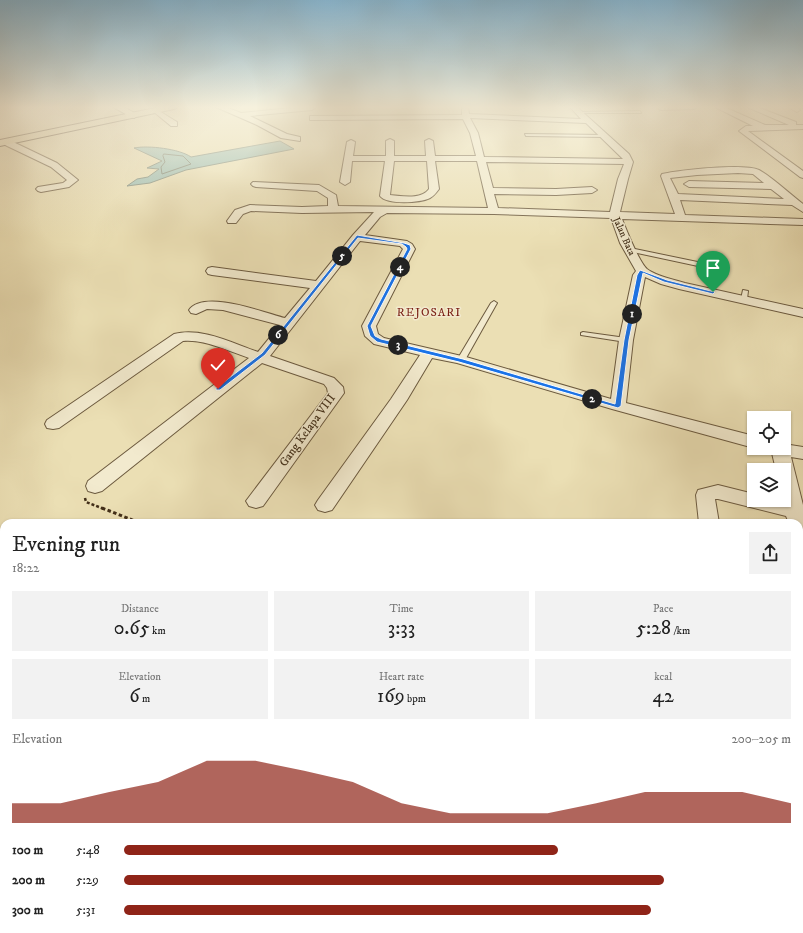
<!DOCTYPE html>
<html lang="en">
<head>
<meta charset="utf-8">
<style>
	:root { --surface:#fff; --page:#f2f2f2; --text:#222; --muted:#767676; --accent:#8f2418 }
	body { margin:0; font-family:"IM FELL DW Pica",serif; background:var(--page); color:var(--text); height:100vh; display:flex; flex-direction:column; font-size:15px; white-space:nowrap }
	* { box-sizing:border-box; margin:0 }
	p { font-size:13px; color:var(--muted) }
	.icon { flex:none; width:22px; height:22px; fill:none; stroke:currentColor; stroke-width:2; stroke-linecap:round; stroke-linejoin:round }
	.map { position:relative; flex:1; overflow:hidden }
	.panel { position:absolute; left:0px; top:519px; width:803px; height:414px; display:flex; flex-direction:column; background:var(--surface); border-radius:12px 12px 0 0; box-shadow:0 1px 3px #0004 }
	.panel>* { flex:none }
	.controls { position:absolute; left:747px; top:411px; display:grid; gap:8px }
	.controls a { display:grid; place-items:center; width:44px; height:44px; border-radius:0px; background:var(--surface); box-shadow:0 1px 3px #0004; font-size:20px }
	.pin { position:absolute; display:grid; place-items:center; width:34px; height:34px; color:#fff; margin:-41px -17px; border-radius:50% 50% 50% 0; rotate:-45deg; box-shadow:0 0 4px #0007 }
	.pin .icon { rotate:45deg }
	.km { position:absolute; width:20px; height:20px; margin:-10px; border-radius:50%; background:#222; color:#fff; font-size:11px; line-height:20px; text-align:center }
	.round { display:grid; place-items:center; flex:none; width:42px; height:42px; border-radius:0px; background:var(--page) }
	.summary { display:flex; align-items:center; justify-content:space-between; height:68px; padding:0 12px }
	h1 { font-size:22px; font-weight:600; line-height:30px }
	.metrics { display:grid; grid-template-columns:repeat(3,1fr); gap:6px; height:68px; padding:4px 12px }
	.metrics div { display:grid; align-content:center; border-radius:0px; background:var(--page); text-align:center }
	.metrics b { font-size:20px; font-weight:600 }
	.metrics small { font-size:11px; font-weight:400 }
	.metrics p { font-size:11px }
	.chart { height:112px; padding:8px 12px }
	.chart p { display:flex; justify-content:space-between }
	.chart svg { width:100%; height:72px; margin-top:4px; fill:var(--accent); opacity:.7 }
	ul { padding:0 12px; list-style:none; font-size:13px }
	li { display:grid; grid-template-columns:64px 48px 1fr; align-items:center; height:30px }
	li i { height:10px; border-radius:5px; background:var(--accent) }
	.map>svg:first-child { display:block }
</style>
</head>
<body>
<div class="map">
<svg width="803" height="933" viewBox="0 0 803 933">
	<rect width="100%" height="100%" fill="#ebdfb4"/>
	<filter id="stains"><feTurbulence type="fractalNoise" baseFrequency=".005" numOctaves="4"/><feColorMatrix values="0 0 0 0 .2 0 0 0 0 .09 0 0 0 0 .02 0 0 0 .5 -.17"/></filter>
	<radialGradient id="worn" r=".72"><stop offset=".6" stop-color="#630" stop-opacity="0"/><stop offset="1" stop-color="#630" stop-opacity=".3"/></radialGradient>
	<path fill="#99bcb2" stroke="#768374" d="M280 141 294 149 186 170 150 183 127 186 137 179 148 177 159 169 147 168 162 161 134 148C148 145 180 149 191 157Z"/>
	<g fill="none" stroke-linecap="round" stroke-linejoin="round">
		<path stroke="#6d7565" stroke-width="1" d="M164 154 183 156 191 164 162 174 161 167 165 162 163 156Z"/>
		<path fill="#768374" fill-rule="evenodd" d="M0 631H4V637H0Z
			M799 777 803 779V787L799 785Z"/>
		<g stroke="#6c5a3f" stroke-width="2">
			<path id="lane" d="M640 111 641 113H577L579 112Z
				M525 134 604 135 606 136 604 137 526 136Z
				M630 248 712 265 715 267 712 269 628 251V249Z
				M743 290 748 291 747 299 744 301 741 299Z
				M494 301 497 303 465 360 464 362H458L457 360 491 303Z
				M583 332 626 338 630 340 626 342 581 335V333Z"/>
		</g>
		<g stroke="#6c5a3f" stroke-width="2">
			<path id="street" d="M216 107H226L241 113 299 107 315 108 312 110 250 116 287 134 300 137V141L281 138 257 125Z
				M462 107H468L469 114 581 119 570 107H577L629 154 633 162 628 179 620 212 675 214 661 176 662 174C679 170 744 163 759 170 772 177 791 195 803 204V212L792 205 680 200 685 215 803 219V225L622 219C626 229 639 262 647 269 656 276 675 280 685 283L803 309V317L679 289 661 284 645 277 633 340 626 403 754 436V448L612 409 457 363 432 358 407 400 332 510 325 512 318 510 315 505 318 500 391 399 420 355 374 344 365 336 362 326 403 249 400 246 360 241 270 356 334 378 343 387 344 393 263 506 256 508 249 506 246 501 328 393 327 388 324 384 262 363 102 491 95 493 88 491 86 486 88 481 249 358C228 351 205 339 183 341L59 428 53 429 47 428 45 424 47 420 174 334C202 327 232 343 258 352L280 325 223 310 207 309 196 314 191 313 189 310C204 289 265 313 285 318L310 288 212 275 208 274 206 271 208 268 212 267 316 281 353 235 374 212 302 213 251 211 243 214 236 223H228L227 221 235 210 250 205 302 207 328 206V198L317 191 256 187 253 186 251 184 253 182 319 185 336 195 338 206 488 208 477 161H435L439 189C436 193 434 196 430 198 420 203 387 205 380 196L385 161H352L350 182 345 185 340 182 347 142 351 140 355 142 353 156H386V141L390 139 394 141V156H426L425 141 429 139 433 141 435 156H476L470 133 463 119 313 120H310V116L462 115ZM470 118 586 123 623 159 484 157 478 133ZM394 161H427L429 189C421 200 402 196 390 195ZM486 162 624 164 618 179 610 212 498 208 494 194 556 195 592 193 597 190 592 187 556 189 493 188ZM738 173 753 174 764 183 689 181 684 184 689 187 771 189 784 199 678 194 670 178 697 175ZM387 213 494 214 611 218 620 243 636 271 633 275 619 340 611 399 466 357 384 338 378 334 376 326 415 249 412 244 407 241 365 235 380 217Z
				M658 107H697L694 109 661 110 659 109Z
				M715 107H724L765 125H789L747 107H757L796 122V125H803V129L748 131 803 171V178L800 177 739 131 746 126H753Z
				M788 107H797L800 110 797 112Z
				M156 109 177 122V126H171L154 112 153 111Z
				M3 140H9L57 163 78 180 69 187 41 192 38 191 36 189 38 187 63 183 67 180 51 167 3 144Z
				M784 444 803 447V459L791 457 803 505V551L799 550V523H789L786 516 718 499H715L719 523H699L696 495 698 490 718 485 754 494V500L783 501 784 470H776L772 453 769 452 766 448H784Z"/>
		</g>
		<g stroke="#412e18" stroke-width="2">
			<path id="secondary" d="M113 107H124L138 115 134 118 131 117Z"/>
		</g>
		<g stroke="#412e18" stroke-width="2">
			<path id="primary" d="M160 107H178L174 109 0 146V140Z"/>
		</g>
		<path stroke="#412e18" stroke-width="2.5" stroke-dasharray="3 2" stroke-linecap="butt" d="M85 498 86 502 104 509"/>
		<path stroke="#412e18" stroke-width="3" stroke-dasharray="3.5 2.5" stroke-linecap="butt" d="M102 508 140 523"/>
		<use href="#lane" fill="#f2eace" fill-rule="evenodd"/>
		<use href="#street" fill="#f2eace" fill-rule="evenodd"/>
		<use href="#secondary" fill="#f2eace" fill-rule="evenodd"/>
		<use href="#primary" fill="#ebdfb4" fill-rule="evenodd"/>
	</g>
	<linearGradient id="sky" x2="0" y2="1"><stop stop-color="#88b7d2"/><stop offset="0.45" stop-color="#f6f1dd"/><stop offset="1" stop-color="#f6f1dd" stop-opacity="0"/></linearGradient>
	<rect width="803" height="238" fill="url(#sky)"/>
	<path fill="#1a73e8" stroke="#fff" d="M357 235 404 243 410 245 411 249 371 326 375 336 381 339 463 359 615 404 624 340 637 275 640 270 667 280 715 292 713 294 664 282 643 273 629 340 621 406 618 408 459 362 377 342 370 336 367 326 407 249 406 247 402 244 358 238 265 355 220 390H216V388L262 353Z"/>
	<g text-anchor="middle" stroke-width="3" stroke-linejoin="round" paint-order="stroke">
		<g font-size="10" fill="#412e18" stroke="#f2eace">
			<text transform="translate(625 236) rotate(66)" y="4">Jalan Bata</text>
		</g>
		<g font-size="12" letter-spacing="1" fill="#7a1f14" stroke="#f2eace">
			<text x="429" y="316">REJOSARI</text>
		</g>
		<g font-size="12" fill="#412e18" stroke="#f2eace">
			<text transform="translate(307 430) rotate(-54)" y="4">Gang Kelapa VIII</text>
		</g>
	</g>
	<rect width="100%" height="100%" filter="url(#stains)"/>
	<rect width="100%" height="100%" fill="url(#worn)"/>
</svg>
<div class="controls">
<a><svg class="icon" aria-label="locate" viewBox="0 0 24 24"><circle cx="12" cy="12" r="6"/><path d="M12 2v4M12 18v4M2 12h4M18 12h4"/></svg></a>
<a><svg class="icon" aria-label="layers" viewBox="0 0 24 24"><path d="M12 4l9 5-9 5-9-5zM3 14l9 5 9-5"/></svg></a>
</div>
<div class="pin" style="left:713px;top:292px;background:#1e9e55"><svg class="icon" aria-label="arrive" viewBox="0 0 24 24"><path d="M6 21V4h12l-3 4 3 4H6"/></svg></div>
<div class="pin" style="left:218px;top:389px;background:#d93025"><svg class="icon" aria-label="check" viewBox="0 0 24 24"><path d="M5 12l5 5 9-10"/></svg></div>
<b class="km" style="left:632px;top:314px">1</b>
<b class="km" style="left:592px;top:399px">2</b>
<b class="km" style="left:398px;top:345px">3</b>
<b class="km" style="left:400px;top:267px">4</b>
<b class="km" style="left:342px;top:256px">5</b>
<b class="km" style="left:278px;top:335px">6</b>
<section class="panel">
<div class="summary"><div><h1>Evening run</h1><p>18:22</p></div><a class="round"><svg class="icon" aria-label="share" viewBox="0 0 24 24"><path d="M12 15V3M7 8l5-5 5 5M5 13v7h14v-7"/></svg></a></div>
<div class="metrics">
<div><p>Distance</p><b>0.65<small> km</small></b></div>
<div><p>Time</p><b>3:33</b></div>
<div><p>Pace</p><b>5:28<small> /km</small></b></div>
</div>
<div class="metrics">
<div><p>Elevation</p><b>6<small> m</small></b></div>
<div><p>Heart rate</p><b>169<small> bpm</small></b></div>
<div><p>kcal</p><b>42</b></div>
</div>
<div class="chart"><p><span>Elevation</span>200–205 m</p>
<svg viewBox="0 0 160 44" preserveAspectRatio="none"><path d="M0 44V32L10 32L20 25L30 19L40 6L50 6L60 12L70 19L80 32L90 38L100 38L110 38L120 32L130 25L140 25L150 25L160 32V44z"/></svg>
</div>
<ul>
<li><b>100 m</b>5:48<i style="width:65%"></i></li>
<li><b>200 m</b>5:29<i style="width:81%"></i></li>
<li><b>300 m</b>5:31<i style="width:79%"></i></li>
</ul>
</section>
</div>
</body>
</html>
